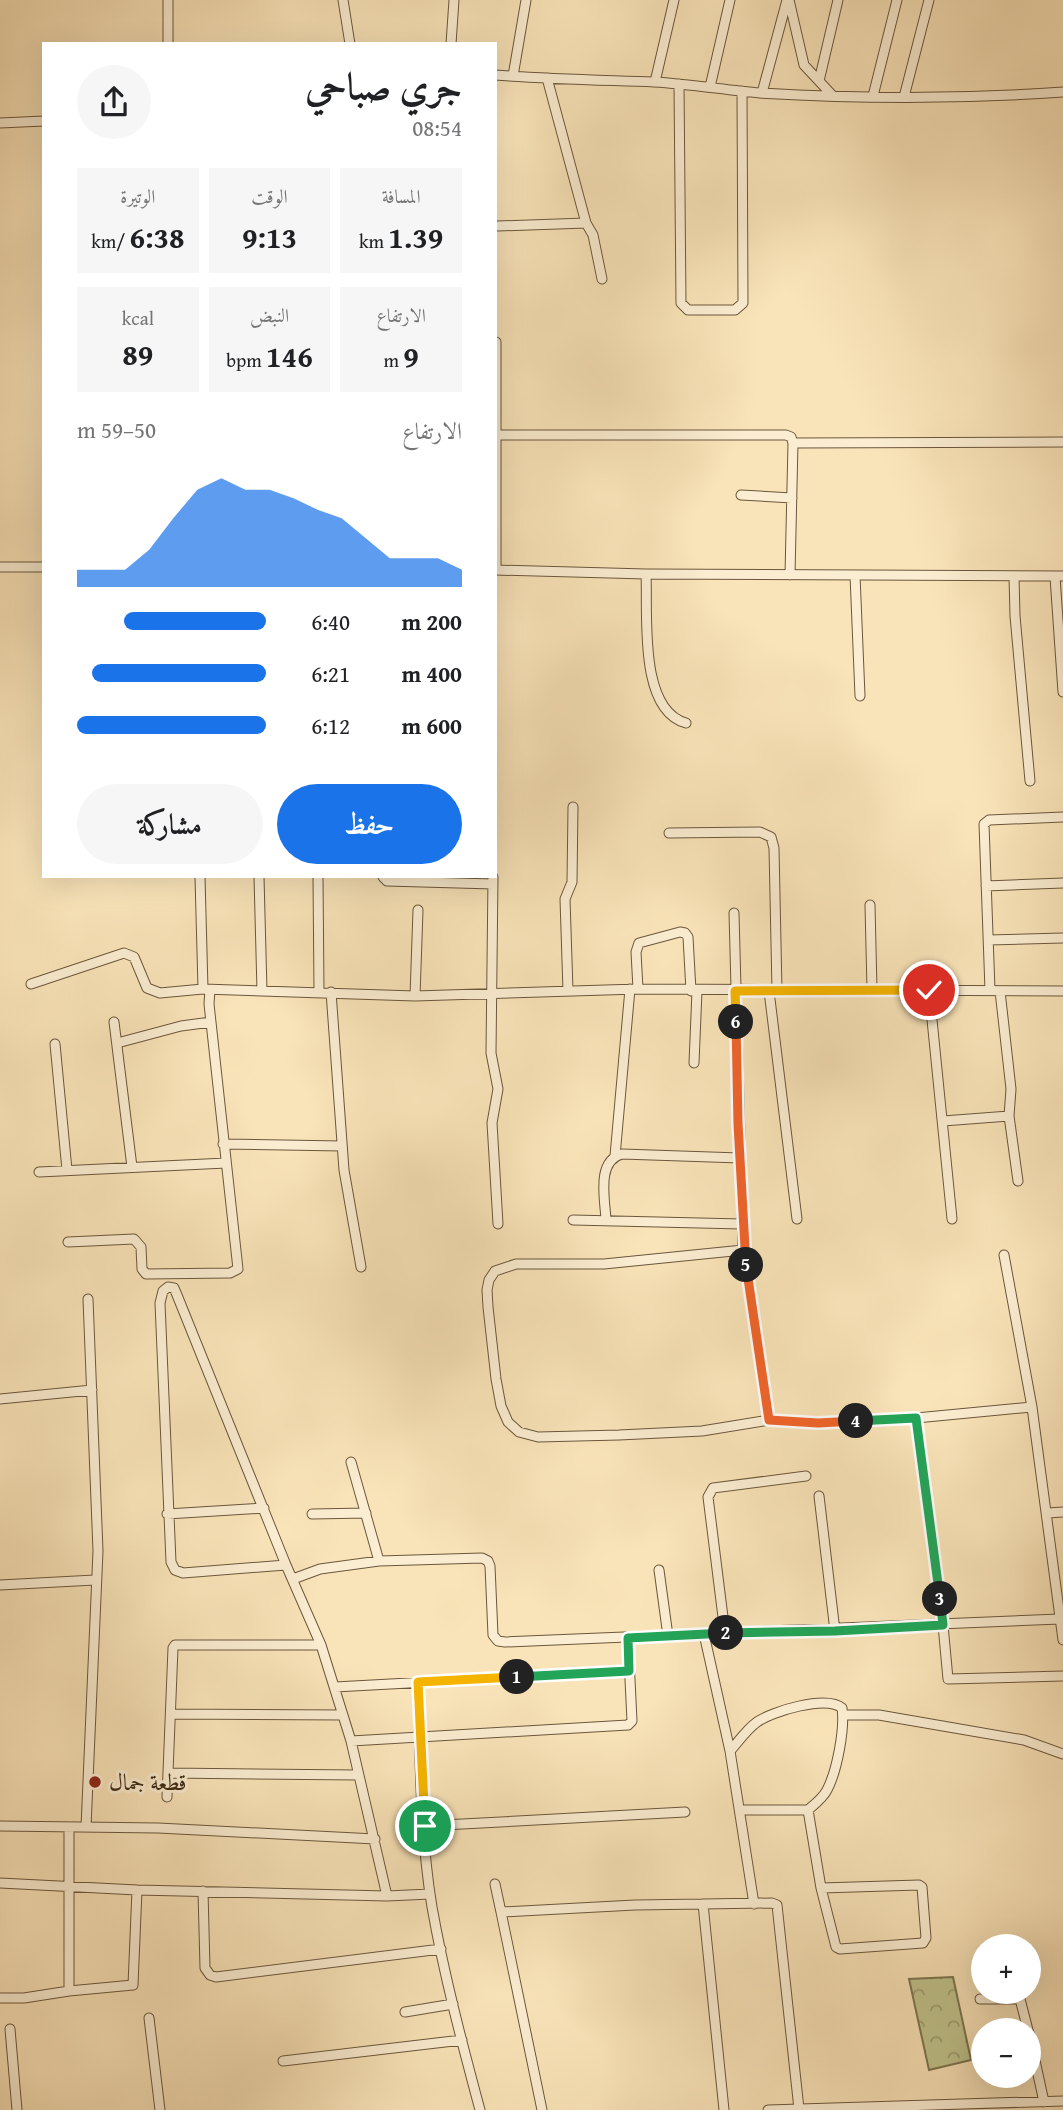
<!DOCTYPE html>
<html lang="ar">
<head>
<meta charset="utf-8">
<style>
	:root { --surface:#fff; --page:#f6f6f6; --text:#202124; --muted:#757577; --accent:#1a73e8 }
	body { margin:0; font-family:"Gentium Book Plus",Amiri,serif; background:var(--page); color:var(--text); direction:rtl; height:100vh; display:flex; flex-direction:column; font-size:26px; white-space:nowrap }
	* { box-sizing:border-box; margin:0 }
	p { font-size:23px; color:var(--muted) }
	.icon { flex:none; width:38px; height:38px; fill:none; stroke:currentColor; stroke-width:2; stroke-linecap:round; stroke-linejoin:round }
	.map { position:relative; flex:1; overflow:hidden; direction:ltr }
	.sheet { position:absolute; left:42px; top:42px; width:455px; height:836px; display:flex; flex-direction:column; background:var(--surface); border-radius:0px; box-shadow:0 7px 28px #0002; direction:rtl }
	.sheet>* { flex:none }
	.controls { position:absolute; left:971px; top:1934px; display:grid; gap:14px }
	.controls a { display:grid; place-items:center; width:70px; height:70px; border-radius:50%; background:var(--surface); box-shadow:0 7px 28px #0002; font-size:35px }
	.pin { position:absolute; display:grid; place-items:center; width:60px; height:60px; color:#fff; margin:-30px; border:4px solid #fff; border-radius:50%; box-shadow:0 2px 7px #0007 }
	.km { position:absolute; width:35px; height:35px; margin:-18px; border-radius:50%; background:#222; color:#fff; font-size:19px; line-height:35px; text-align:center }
	.round { display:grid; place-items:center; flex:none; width:74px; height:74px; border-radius:37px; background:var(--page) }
	.head { display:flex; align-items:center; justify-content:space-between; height:119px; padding:0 35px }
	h1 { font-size:38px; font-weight:700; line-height:52px }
	.stats { display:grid; grid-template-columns:repeat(3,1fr); gap:10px; height:119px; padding:7px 35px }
	.stats div { display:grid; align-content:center; border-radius:0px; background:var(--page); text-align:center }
	.stats b { font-size:30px; font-weight:700 }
	.stats small { font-size:19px; font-weight:400 }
	.stats p { font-size:19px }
	.chart { height:196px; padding:14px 35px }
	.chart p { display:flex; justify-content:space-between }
	.chart svg { width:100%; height:126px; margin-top:7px; fill:var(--accent); opacity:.7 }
	.primary-button { display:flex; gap:14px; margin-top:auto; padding:14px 35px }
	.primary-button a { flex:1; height:80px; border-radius:42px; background:var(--accent); color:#fff; font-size:28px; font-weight:700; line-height:80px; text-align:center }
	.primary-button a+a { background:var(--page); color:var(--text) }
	ul { padding:0 35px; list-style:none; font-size:23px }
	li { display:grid; grid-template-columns:112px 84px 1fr; align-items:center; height:52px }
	li i { height:18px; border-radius:9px; background:var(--accent) }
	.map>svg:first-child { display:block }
</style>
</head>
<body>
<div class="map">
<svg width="1063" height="2110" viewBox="0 0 1063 2110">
	<defs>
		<pattern id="forest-crowns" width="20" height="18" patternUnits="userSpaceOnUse" patternTransform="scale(1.75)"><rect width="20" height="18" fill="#c0c38d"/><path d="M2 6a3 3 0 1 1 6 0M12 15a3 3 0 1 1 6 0" fill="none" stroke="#9d9e72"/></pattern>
	</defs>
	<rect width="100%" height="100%" fill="#f9e3b8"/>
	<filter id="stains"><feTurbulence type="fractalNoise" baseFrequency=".00286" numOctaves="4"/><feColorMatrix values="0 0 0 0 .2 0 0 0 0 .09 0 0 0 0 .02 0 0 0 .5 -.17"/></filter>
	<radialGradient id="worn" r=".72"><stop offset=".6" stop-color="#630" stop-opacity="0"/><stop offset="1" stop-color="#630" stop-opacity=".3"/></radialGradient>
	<path fill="url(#forest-crowns)" stroke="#7e7650" stroke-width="2" d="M953 1977 971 2060 929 2070 909 1979Z"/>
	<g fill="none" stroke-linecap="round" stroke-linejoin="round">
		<g stroke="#6b573c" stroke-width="11">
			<path id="minor" d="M168 0V44
				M343 0 350 44
				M789 0 804 65 833 96
				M451 44 454 0
				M495 75C548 79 601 80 654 82 690 84 725 90 760 93 861 99 963 99 1063 92
				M513 76 526 0
				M547 78 586 223 593 235 602 279
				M819 81 838 0
				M655 82 674 0
				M679 84 681 303 688 310H735L743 303 742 91
				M710 87 730 0
				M762 93 787 0
				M873 96 897 0
				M904 97 929 0
				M0 123 44 121
				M498 226 586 223
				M496 342V570
				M496 435H786L791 437 793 443 1063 442
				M741 495 792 498
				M0 567H44
				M495 570 646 574 1063 576
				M646 574C648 613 638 710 686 723
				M790 575 793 443
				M855 575 860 696
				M1014 576 1015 616 1030 781
				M1055 577 1063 692
				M669 833 760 832 771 837 774 848 777 991
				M200 877 203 989
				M259 877 262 991
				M318 877 319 991
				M383 877 387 881 493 884
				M493 877 491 1053 498 1089 492 1123 498 1224
				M986 886 1063 883
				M870 905 872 990
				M734 913 743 1250 769 1420
				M988 940 1063 938
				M31 984 124 953 134 957 147 988 160 993 203 989 415 996 638 989 1063 991
				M638 989 636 952 639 943 680 932 685 933 688 937 691 991
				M929 990 952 1219
				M990 990 984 824 989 820 1063 817
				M568 991 565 899 572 882 573 807
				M769 991 797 1219
				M1000 991 1011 1089 1009 1116 1018 1181
				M331 992 344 1170 361 1267
				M415 996 418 910
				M114 1022 132 1167
				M121 1042 181 1026 211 1022
				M55 1044 67 1170
				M694 1063 697 991
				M943 1121 1009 1116
				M223 1144 342 1146
				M615 1156 630 989
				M39 1172 226 1163
				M573 1220 742 1224
				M606 1220C605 1199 596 1161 622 1154L740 1158
				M68 1242 134 1239 141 1247 142 1269 146 1274 230 1273 238 1269 209 1004 210 990
				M743 1250 604 1264H516L495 1271 489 1280 487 1290 488 1307 496 1379 501 1406 508 1422 519 1432 538 1437 619 1435 702 1431 769 1420 818 1423 916 1418 1032 1407 1063 1640
				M1004 1255 1032 1407
				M0 1399 92 1390
				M916 1418 943 1625 948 1679 1063 1676
				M351 1462 379 1561
				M819 1496 835 1631
				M1048 1513 1063 1512
				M167 1514 264 1508
				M312 1514 366 1513
				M286 1565 183 1573 175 1570 171 1562 160 1303 163 1291 168 1287 174 1288 177 1295 286 1565 321 1645 351 1741 387 1896
				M659 1570 668 1636
				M293 1579 320 1569 379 1561 482 1558 488 1561 490 1566 493 1635 498 1641 505 1642C690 1635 875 1628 1060 1619
				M0 1585 95 1580
				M725 1633 708 1497 713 1488 806 1476
				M704 1634 730 1751 754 1904
				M418 1682C420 1755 420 1835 432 1907 444 1975 462 2043 480 2110
				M335 1687 629 1671
				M171 1714 343 1715
				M843 1715H879L1024 1740 1063 1754
				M351 1741 628 1725 632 1721 628 1638
				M730 1751C738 1742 747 1729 757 1722 773 1711 826 1695 842 1708 845 1729 837 1771 827 1790 823 1798 815 1804 808 1810H740
				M168 1773 358 1775
				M167 1797 173 1648 175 1645H321
				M808 1810 821 1888 836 1947 840 1949 923 1943 926 1938 922 1887 919 1885 821 1888
				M0 1826 158 1828 375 1839
				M424 1826 685 1812
				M69 1827V1991L133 1985 137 1890
				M86 1827 98 1551 88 1299
				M0 1883 137 1890 387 1896 430 1894
				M495 1884 501 1912
				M203 1891 205 1968 210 1975 216 1977 441 1949
				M0 1998H24L69 1991
				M980 1999H1020L1028 2030
				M405 2012 453 2004
				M149 2018 160 2110
				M10 2029 17 2110
				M1029 2033 1044 2102
				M283 2061 462 2040
				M542 2110 501 1912 635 1905 703 1904
				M724 2110 703 1904 772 1903 777 1905 799 2109
				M768 2110 1063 2101"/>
		</g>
		<use href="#minor" stroke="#fbedd1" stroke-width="9"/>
	</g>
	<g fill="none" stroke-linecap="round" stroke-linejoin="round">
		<g stroke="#fff" stroke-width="14">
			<path id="split-1" d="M425 1826 418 1682 517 1677"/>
		</g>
		<g stroke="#fff" stroke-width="14">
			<path id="split-2" d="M517 1677 629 1671 628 1638 726 1633"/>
		</g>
		<g stroke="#fff" stroke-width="14">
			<path id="split-3" d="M726 1633 835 1631 943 1625 940 1599"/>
		</g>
		<g stroke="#fff" stroke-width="14">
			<path id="split-4" d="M856 1421 916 1418 940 1599"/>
		</g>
		<g stroke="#fff" stroke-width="14">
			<path id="split-5" d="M746 1265 769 1420 818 1423 856 1421"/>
		</g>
		<g stroke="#fff" stroke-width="14">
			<path id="split-6" d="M736 1022 738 1124 746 1265"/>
		</g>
		<g stroke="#fff" stroke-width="14">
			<path id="split-7" d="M736 1022 735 991 929 990"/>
		</g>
		<use href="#split-1" stroke="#f5b400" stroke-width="9"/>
		<use href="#split-2" stroke="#22a559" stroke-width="9"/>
		<use href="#split-3" stroke="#22a559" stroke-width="9"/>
		<use href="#split-4" stroke="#22a559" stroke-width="9"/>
		<use href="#split-5" stroke="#f0652b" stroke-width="9"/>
		<use href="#split-6" stroke="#f0652b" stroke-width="9"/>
		<use href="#split-7" stroke="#f5b400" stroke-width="9"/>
	</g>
	<circle fill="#8f2418" stroke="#fbedd1" stroke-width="2.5" cx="95" cy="1782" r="7"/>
	<g text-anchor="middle" stroke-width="6" stroke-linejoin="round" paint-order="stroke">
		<g font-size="23" fill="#3c2812" stroke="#fbedd1" text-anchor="start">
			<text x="109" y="1790">قطعة جمال</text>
		</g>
	</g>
	<rect width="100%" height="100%" filter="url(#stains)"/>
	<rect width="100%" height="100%" fill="url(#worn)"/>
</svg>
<div class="controls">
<a>+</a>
<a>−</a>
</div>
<div class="pin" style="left:425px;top:1826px;background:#1e9e55"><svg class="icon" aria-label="arrive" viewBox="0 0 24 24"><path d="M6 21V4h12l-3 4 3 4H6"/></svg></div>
<div class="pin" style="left:929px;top:990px;background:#d93025"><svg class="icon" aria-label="check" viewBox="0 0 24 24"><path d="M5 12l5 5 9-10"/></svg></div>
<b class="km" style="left:517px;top:1677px">1</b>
<b class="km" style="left:726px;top:1633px">2</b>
<b class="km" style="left:940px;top:1599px">3</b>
<b class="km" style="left:856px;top:1421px">4</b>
<b class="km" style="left:746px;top:1265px">5</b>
<b class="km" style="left:736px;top:1022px">6</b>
<section class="sheet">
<div class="head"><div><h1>جري صباحي</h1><p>08:54</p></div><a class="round"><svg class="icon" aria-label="share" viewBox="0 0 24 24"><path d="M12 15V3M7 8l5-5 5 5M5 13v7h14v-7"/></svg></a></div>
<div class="stats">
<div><p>المسافة</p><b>1.39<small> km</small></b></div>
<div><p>الوقت</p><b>9:13</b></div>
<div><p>الوتيرة</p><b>6:38<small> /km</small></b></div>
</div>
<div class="stats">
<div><p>الارتفاع</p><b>9<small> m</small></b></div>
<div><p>النبض</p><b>146<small> bpm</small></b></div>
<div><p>kcal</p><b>89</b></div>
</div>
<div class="chart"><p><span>الارتفاع</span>50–59 m</p>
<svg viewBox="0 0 160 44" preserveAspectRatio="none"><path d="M0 44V38L10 38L20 38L30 31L40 20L50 10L60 6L70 10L80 10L90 13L100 17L110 20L120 27L130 34L140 34L150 34L160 38V44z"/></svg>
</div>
<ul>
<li><b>200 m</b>6:40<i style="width:75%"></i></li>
<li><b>400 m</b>6:21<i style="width:92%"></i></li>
<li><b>600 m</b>6:12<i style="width:100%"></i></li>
</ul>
<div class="primary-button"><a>حفظ</a><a>مشاركة</a></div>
</section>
</div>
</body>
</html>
